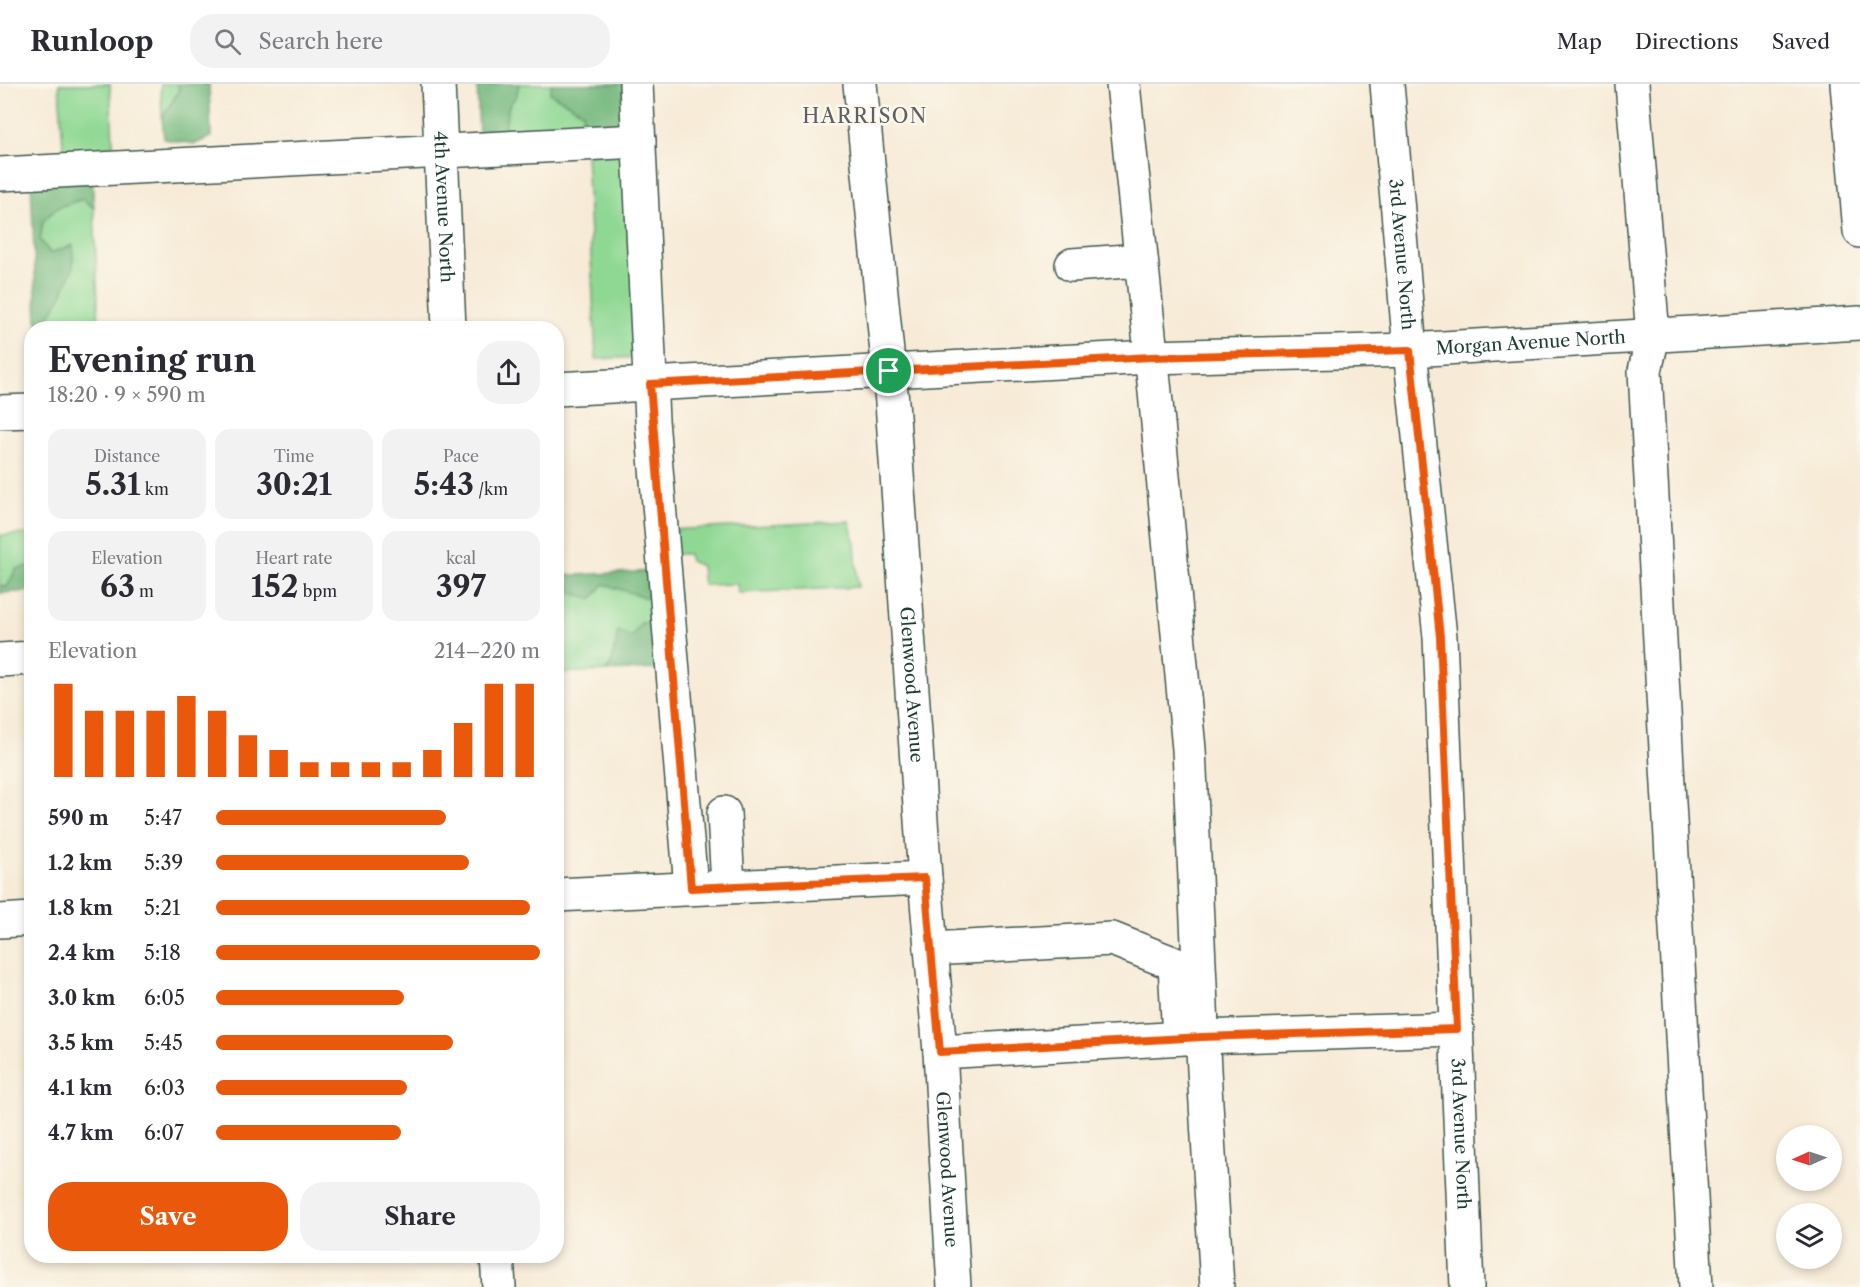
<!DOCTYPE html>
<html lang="en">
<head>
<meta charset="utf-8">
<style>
	:root { --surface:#fff; --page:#f2f2f3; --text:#2b2b33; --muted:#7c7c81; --line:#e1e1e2; --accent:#ea580c }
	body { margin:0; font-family:"Libre Caslon Text",serif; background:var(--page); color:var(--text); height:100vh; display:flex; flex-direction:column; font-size:22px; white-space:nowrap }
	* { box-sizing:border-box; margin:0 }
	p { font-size:20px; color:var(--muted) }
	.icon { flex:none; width:33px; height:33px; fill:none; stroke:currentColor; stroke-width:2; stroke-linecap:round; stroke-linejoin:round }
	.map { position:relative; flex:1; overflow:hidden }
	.sheet { position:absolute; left:24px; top:237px; width:540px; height:942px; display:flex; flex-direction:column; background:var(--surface); border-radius:24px; box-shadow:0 3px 9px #0003 }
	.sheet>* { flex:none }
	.needle { width:39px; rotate:267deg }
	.buttons { position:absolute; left:1776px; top:1041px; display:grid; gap:12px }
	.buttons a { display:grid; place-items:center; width:66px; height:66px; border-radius:50%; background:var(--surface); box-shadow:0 3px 9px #0003; font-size:30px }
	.pin { position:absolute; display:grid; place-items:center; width:51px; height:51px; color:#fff; margin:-26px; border:3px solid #fff; border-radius:50%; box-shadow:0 2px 6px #0007 }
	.round { display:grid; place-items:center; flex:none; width:63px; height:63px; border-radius:24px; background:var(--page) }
	.head { display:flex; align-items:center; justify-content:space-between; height:102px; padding:0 24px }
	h1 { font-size:33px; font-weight:800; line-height:45px }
	.stats { display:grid; grid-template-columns:repeat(3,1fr); gap:9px; height:102px; padding:6px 24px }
	.stats div { display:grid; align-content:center; border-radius:15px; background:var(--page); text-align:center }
	.stats b { font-size:30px; font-weight:800 }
	.stats small { font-size:16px; font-weight:400 }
	.stats p { font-size:16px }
	.chart { height:168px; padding:12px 24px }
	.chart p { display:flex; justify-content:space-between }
	.chart svg { width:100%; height:108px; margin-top:6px; stroke:var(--accent); stroke-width:6 }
	.action { display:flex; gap:12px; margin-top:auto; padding:12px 24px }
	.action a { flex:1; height:69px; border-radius:24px; background:var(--accent); color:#fff; font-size:24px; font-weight:800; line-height:69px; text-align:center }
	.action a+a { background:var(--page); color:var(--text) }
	ul { padding:0 24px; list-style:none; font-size:20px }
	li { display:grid; grid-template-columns:96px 72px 1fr; align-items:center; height:45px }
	li i { height:15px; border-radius:8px; background:var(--accent) }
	header { display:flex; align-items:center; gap:36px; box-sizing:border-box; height:84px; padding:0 30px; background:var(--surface); border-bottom:2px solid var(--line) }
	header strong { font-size:28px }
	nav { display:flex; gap:33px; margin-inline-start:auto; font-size:21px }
	.search { width:420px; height:54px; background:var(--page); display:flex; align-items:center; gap:15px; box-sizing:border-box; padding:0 21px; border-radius:24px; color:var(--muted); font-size:22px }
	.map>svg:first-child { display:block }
</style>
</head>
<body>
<header>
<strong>Runloop</strong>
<div class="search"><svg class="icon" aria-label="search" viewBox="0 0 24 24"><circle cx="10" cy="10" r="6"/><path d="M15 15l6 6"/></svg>Search here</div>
<nav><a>Map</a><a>Directions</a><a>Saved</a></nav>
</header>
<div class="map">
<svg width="1860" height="1203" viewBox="0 0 1860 1203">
	<rect width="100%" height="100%" fill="#fbf7ec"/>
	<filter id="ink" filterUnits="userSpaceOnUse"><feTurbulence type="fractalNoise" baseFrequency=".0167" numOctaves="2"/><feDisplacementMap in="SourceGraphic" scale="12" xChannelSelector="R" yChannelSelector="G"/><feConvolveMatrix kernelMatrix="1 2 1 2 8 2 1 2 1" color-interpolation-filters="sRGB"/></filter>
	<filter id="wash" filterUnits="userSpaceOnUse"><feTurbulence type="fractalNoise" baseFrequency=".008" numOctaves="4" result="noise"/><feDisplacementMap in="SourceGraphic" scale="24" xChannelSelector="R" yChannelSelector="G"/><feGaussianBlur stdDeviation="1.35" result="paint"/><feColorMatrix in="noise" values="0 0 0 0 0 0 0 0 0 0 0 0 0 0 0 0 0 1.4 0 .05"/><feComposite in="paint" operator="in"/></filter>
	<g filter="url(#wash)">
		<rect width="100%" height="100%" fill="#f7ebd7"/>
		<path fill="#8fd893" stroke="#578a64" stroke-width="1.5" d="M59 0H110L114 76 64 79Z
			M161 0H178L179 7 162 34Z
			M519 0H552L550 9 583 28 580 52 495 56 504 47 509 21 516 13Z
			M622 68 628 76 643 273 596 275 586 70Z
			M83 115 94 124 99 244H38L37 238 49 233 50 169 40 156 43 137 58 123Z
			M849 437 855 460 858 503 738 509 737 500 703 501 701 482 690 477 688 470H674L669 446Z
			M31 450V482H30L7 504 0 501V451Z
			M604 500 647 514 655 504 658 539 613 565 612 579 606 587 557 589 556 505 567 508Z"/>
		<path fill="#73b87d" stroke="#497a58" stroke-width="1.5" d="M178 0H209L211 53 195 60 164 55 162 34 179 7Z
			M477 0H519L516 13 509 21 504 47 495 56H479Z
			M552 0H629L631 42 580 52 583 28 550 9Z
			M92 93 94 124 83 115 58 123 43 137 40 156 50 169 73 161V184L62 211 49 233 37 238 31 98Z
			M30 482H31V507L0 509V501L7 503 16 485Z
			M654 487 655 504 647 514 604 500 592 515 557 505 556 492Z
			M641 539H658L661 585 606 587 612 579 618 547 632 553Z"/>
	</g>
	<g filter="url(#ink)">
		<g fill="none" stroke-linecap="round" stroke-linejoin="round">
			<g stroke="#3f574c" stroke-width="36">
				<g id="minor">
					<path id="s1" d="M438 0 449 244"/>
					<path d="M636 0 652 336 691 804"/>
					<path id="s2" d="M860 0 892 318 925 794 940 968 954 1203"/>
					<path d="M1123 0 1155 308 1189 665 1204 986 1217 1203"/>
					<path id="s3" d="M1387 0 1410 266 1440 553 1467 1203"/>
					<path d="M1632 0 1653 251 1645 287 1696 1203"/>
					<path d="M1847 0 1860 147"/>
					<path d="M0 90 639 57"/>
					<path d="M1072 181 1141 176"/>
					<path id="s4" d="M556 305 1151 273 1410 266 1860 239"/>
					<path d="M0 328 32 327"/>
					<path d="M0 576 32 574"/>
					<path d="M724 729 728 802"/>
					<path d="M556 811 925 794"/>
					<path d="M0 837 32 835"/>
					<path d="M931 865 1112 855 1175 880 1179 954"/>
					<path d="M940 968 1202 953 1457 945"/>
					<path d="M497 1172 499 1203"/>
				</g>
			</g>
			<use href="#minor" stroke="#fff" stroke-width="33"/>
		</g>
	</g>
	<g fill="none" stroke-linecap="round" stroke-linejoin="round" filter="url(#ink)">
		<g stroke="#fff" stroke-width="12">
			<path id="route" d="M1410 266 1440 553 1457 945 1202 953 940 968 925 794 691 804 650 300 1151 273Z"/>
		</g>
		<use href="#route" stroke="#ea580c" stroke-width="8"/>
	</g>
	<g text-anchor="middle" stroke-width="5" stroke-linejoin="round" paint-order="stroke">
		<g font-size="18" fill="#1f3d34" stroke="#fbf7ec">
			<text dy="6" stroke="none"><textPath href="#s1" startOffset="123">4th Avenue North</textPath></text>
			<text dy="6" stroke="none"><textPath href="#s3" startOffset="171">3rd Avenue North</textPath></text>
			<text dy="6" stroke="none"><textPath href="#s4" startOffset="976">Morgan Avenue North</textPath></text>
			<text dy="6" stroke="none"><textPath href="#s2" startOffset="603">Glenwood Avenue</textPath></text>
			<text dy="6" stroke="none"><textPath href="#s3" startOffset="1053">3rd Avenue North</textPath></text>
			<text dy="6" stroke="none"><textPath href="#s2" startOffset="1089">Glenwood Avenue</textPath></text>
		</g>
		<g font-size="20" letter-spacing="1.5" fill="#5e6062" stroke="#fbf7ec">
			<text x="865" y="39">HARRISON</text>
		</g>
	</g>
</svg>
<div class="buttons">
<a><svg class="needle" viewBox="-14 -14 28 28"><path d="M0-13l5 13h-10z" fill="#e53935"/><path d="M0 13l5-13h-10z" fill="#7c7c81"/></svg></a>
<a><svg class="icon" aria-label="layers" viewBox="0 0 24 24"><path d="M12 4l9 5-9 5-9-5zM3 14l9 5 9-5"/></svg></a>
</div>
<div class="pin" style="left:889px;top:287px;background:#1e9e55"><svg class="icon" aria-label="arrive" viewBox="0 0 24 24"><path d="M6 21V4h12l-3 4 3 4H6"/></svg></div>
<section class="sheet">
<div class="head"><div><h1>Evening run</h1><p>18:20 · 9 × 590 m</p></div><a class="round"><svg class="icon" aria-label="share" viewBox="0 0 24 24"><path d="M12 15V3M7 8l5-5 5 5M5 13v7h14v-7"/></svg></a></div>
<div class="stats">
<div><p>Distance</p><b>5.31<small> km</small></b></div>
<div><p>Time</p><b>30:21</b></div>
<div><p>Pace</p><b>5:43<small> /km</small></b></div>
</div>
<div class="stats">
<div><p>Elevation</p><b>63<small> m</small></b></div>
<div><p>Heart rate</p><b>152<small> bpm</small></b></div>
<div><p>kcal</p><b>397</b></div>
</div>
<div class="chart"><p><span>Elevation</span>214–220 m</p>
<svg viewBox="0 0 160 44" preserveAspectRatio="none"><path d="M5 44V6M15 44V17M25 44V17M35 44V17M45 44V11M55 44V17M65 44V27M75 44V33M85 44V38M95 44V38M105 44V38M115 44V38M125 44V33M135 44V22M145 44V6M155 44V6"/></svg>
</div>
<ul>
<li><b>590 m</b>5:47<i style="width:71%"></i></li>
<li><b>1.2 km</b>5:39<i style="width:78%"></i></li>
<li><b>1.8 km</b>5:21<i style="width:97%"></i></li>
<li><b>2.4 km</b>5:18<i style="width:100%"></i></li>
<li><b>3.0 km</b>6:05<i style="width:58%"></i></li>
<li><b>3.5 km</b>5:45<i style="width:73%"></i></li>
<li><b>4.1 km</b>6:03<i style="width:59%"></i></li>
<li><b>4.7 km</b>6:07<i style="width:57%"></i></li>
</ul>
<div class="action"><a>Save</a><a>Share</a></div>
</section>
</div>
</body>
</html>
